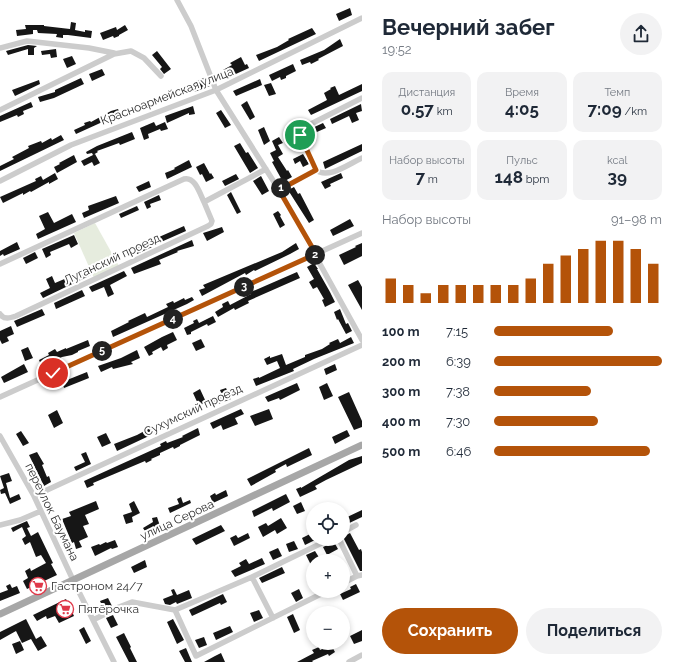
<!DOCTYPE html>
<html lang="ru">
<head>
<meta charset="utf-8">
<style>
	:root { --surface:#fff; --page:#f2f2f3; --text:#1f2937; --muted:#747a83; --accent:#b45309 }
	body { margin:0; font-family:Raleway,sans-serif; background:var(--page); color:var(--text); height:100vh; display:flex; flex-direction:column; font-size:15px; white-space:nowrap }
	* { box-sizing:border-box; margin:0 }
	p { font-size:13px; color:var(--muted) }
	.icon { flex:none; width:22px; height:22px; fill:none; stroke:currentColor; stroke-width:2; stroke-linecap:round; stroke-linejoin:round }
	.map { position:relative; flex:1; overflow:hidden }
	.details { display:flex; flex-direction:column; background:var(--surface); width:320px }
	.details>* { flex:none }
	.controls { position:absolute; left:306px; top:502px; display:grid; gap:8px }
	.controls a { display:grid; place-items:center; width:44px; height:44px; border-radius:50%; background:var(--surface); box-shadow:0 2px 6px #0003; font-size:20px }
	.pin { position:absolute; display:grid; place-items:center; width:34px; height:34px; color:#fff; margin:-17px; border:2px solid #fff; border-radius:50%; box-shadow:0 1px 4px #0007 }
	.km { position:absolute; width:20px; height:20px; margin:-10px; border-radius:50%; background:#222; color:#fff; font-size:11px; line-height:20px; text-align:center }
	.round { display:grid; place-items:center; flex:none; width:42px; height:42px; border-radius:21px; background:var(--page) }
	.headline { display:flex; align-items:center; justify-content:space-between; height:68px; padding:0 20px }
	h1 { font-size:22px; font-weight:700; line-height:30px }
	.metrics { display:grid; grid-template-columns:repeat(3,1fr); gap:6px; height:68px; padding:4px 20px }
	.metrics div { display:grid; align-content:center; border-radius:10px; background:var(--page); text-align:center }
	.metrics b { font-size:17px; font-weight:700 }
	.metrics small { font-size:11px; font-weight:400 }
	.metrics p { font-size:11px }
	.chart { height:112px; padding:8px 20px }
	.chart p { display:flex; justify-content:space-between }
	.chart svg { width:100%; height:72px; margin-top:4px; stroke:var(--accent); stroke-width:6 }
	.button { display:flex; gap:8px; margin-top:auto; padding:8px 20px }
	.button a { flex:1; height:46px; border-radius:24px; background:var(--accent); color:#fff; font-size:16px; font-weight:700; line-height:46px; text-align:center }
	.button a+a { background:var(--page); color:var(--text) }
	ul { padding:0 20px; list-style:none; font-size:13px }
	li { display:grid; grid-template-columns:64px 48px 1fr; align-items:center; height:30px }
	li i { height:10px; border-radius:5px; background:var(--accent) }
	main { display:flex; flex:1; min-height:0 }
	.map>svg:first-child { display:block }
</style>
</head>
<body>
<main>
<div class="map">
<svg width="362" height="662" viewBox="0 0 362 662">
	<rect width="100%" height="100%" fill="#fff"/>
	<path fill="#e6ecde" d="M95 223 119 266 94 278 74 233Z"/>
	<path fill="#161616" d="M350 8 352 15 339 21 336 14Z
		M71 22 76 23 75 30 85 32V30L92 31 91 38 68 35H63V38L56 37 57 34 38 33 37 30H33V34L17 36 16 30 26 29 25 25H44V26L70 29Z
		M125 25 128 30 119 35V36L114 38 113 36 103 40 100 33 116 27 117 30Z
		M312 28 316 34 259 61 256 55 277 47 289 40 288 39Z
		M340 39 343 46 318 59 319 60 311 64 310 62 302 65 300 60 324 50Z
		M28 45 37 46 34 48V55H28V49L8 55 6 51Z
		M56 49 57 57 51 58 50 54 42 55 41 51Z
		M157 51 171 69 164 74 160 69 162 67 152 55Z
		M72 56 76 64 67 68 63 59Z
		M241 57 245 65 247 64 249 68 227 78 223 70 232 65 230 63Z
		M293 64 296 71 286 76V78L281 80 280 77 272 81 269 75Z
		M102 69 105 75 92 81 89 74Z
		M206 77 210 86 194 92 188 87 195 84 194 82Z
		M81 78 84 84 54 98 40 102 38 97 55 92V90Z
		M260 79 262 85 236 96 233 91Z
		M39 80 40 84 15 96 12 90Z
		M271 83 276 94 269 96 264 85Z
		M362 84V91L311 115 308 110 327 100 324 93 331 89 330 88 335 86 339 95Z
		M247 101 255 117 250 120 241 105Z
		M31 102 33 107 23 111 24 114 18 117 17 115 0 122V116Z
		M361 104 362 111 356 113 359 120 352 123 349 116 332 124 330 119Z
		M193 106 195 114 189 115V113L167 123 165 116Z
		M118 109 120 114 76 134 74 130 85 125 84 123 90 121 91 122 111 111Z
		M221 110 231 125 225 128 216 113Z
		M154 122 156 126 165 122 168 129 161 131 160 129 148 134 149 138 144 140 140 128Z
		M323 123 326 128 310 135 308 130Z
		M264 127 270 141 264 145 258 130Z
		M132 132 135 139 120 145 119 143 97 151 98 152 93 155 92 153 87 154 86 152 97 146Z
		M61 135 64 140 0 171V166L14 159 12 157 29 148 28 146 41 141 42 143 51 138 52 140Z
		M279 137 283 143 278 145 283 154 278 157 287 171 288 170 292 177 283 182 272 162 274 161 270 153 276 150 272 141Z
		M240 143 246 153 248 152 258 168 250 173 234 146Z
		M362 144V151L325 169 323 162Z
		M95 154 100 163 94 166 92 162 84 166 81 161Z
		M303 154 309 164 303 167 300 161 295 164 293 159Z
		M74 155 77 162 57 173 54 167 60 164 59 163Z
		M189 160 192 167 167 179 165 173 175 169 174 168Z
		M204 163 210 174 211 173 214 178 206 182 202 174 200 175 196 167Z
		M55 173 58 179 49 184V182L31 192 30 191 23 195V193L3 203 0 197 36 181 35 179 41 176 43 180Z
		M341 173 343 178 330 184 331 186 325 189 321 182Z
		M236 174 239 179 225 186 222 181Z
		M261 176 269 191 262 195 253 181Z
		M149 181 151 187 139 192 136 187Z
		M294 187 298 194 300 193 314 220 309 223 288 190Z
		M231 192 241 212 237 214 227 195Z
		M159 195 161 200 150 204 151 207 147 209 144 202Z
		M116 196 119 203 84 218 82 213 89 210 88 206Z
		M137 206 139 210 121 218 119 214Z
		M278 211 281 215 280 216 285 225 280 228 273 214Z
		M48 212 54 223 72 214 76 222 38 239 36 234 45 229 39 216Z
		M350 219 354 226 333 236 330 230Z
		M184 226 186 231 161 242 159 237Z
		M222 227 224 232 207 241 203 233Z
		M74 235 78 244 71 248 69 244 50 252 51 255 46 258 42 249Z
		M192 240 194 246 177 251 178 252 159 260 161 264 134 274 131 268Z
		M149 241 152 247 137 254 134 248Z
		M17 242 20 249 4 256 3 254 0 256V251Z
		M296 243 299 249 290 254 255 271 254 270 246 275 245 273 202 296 199 290 205 288 203 285 282 252Z
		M362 243V256L344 265 339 255 356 247 355 246Z
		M35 252 38 258 26 264 23 258Z
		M314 263 318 269H317L330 292 335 302 325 307 322 300 324 299 317 287 313 289 309 282 314 279 307 267Z
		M88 269 91 275 43 298 40 293 50 288 46 279 52 276 55 283Z
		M124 271 127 276 110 285 114 294 108 297 104 287 92 292 89 287Z
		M297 272 300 278 248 301 249 303 235 310 234 308 218 317 215 312 223 307 222 304 228 301 230 305 251 294V292Z
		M358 280 362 287V310L348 285Z
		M82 290 85 296 56 309 54 303Z
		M192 297 194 300 187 304 113 337 111 331 129 322 128 321 145 313 147 317 168 307 166 304 173 301 174 303 184 298 185 300Z
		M42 309 45 315 17 327 14 321Z
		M340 309 346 324 348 323 352 331 346 334 338 319 337 320 334 312Z
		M213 316 216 322 208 326 207 324 191 332V334L187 335 184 328 194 323 193 321 197 319 199 323Z
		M11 326 14 334 7 337 9 341 2 344 0 340V331Z
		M173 332 177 340 167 345 168 348 163 351 161 347 152 352 153 354 149 356 144 347 162 337Z
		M351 337 354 343 314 359 293 369 294 371 256 386 253 379 259 377V378L280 368 277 361 267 365 264 359 270 356V358L282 354 286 365 305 357V355L322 349 330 344 329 343 338 339 340 343Z
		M201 339 205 347 196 351 192 343Z
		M88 340 90 346 78 351V352L72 355 62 357 42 367 39 360 49 355 48 353 55 349 57 352 66 348V349Z
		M28 347 33 358 25 361 21 350Z
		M137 350 140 358 131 362 133 364 113 369 112 367 101 372 98 366 121 358Z
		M24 364 28 372 4 383 1 377Z
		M335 364 337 370 326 375 324 369Z
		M87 372 89 378 64 388 62 382Z
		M297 383 300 390 280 400 279 398 268 402 265 397Z
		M327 383 333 396 324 400 319 387Z
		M226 388 231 399 213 406 210 400 222 395 220 390Z
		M200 389 206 402 199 406 193 393Z
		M349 392 362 421V427L354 430 338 397Z
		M241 409 244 414 235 418 238 424 223 430 221 425 213 429 210 423Z
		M269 409 273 419 255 426 250 416Z
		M57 410 63 423 54 428 48 415Z
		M163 421 166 428 117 451 114 444 137 435Z
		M198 428 200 435 180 445V446L174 449 173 447 160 453V455L151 459 152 460 146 463 145 461 93 483 94 485 87 488 84 481 161 446 160 444 166 441 167 443 183 437 182 436Z
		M347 430 350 436 335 444 332 437Z
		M21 431 29 443 23 446 16 434Z
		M106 433 111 443 102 447 97 437Z
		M309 448 312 455 287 467 286 464 275 470 276 472 251 486 247 479Z
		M37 452 44 464 42 465 47 477 49 476 51 482 44 486 29 455Z
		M86 452 91 464 76 471 74 467 85 462 81 454Z
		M362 456V463L326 480 315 486 317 489 300 497 296 489 301 487V488L349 460Z
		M9 473 12 481 6 483 10 498 19 494 21 499 10 504 5 493 1 494 0 490 4 488 0 476Z
		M226 490 228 496 213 503 210 496 215 493 216 495Z
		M286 494 290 502 273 511 272 508 254 517 252 511Z
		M181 497 183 503 190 500 191 503 170 513 168 508 179 504 177 499Z
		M96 501 99 509 85 515 89 524 83 526 88 537 79 541 82 547 76 549 74 542 72 543 62 519 71 516 69 512Z
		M134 501 140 513 132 517 133 522 126 524 123 515 132 512 129 504Z
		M301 502 305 511 297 514 293 506Z
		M362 510V517L343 526V519Z
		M157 517 160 526 150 530 151 531 146 533 143 528 153 522 152 518Z
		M281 518 287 528 277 534 275 530 263 537 258 527 266 523 268 526Z
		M27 521 30 527 27 528 31 536 38 532 53 563 51 564 57 575 27 589 23 581 28 578 25 571 30 568 31 571 46 563 41 555 36 557 30 542 25 545 22 539 26 536 22 527 13 532 11 528Z
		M221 525 225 531 196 545 192 539Z
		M248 533 250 538 234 546 230 538 236 535 238 538Z
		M312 533 313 539 315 540 305 545 302 538Z
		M350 533 359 550 361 549 362 552V571H360L343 537Z
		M115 540 118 547 112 549 111 548 95 556 91 547 99 544 100 545 106 542 107 543Z
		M294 541 298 549 289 552 286 544Z
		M334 542 338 549 327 555 323 547Z
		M278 548 282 556 273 560 269 552Z
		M315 551 320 559 313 561V569L306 555Z
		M262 558 265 564 235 577 231 571 241 566 239 563 246 559 249 564Z
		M145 560 147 567 134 573 131 567Z
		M282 567 285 573 262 583 259 578Z
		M10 584 12 588 17 586 20 593 0 601V593L8 590 6 586Z
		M356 584 360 592 343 600 340 594 351 589 350 587Z
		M174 589 177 595 189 590 192 598 177 604 176 602 170 605 165 604 163 599 173 595 171 590Z
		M299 589 303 598 296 602 291 593Z
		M223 594 227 602 221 605 220 603 192 616 189 610Z
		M108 598 112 606 104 610 100 601Z
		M66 599 74 616 59 623 55 616 47 619 46 616 37 621 33 615Z
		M259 610 263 618 254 622 250 613Z
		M293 614 300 630 294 633 287 617Z
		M113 615 118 625 111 628 106 618Z
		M26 619 36 639 41 636 47 646 38 651 31 639 22 643 16 631 0 640V632Z
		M173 619 184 640 177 644 167 622Z
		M230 626 233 632 216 640 213 633Z
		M84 627 91 641 86 644 79 630Z
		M362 630V641L354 644 350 636Z
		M124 633 131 647 130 648 137 662H129L116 637Z
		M204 637 207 645 199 648 195 640Z
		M20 641 24 650 16 654 12 644Z
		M331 645 335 652 329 656 328 654 312 661 313 662H297L314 653 312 650 319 647 320 650Z
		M186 648 192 662H185L179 651Z
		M221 653 225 662H204L215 656Z"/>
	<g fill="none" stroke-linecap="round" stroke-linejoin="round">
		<path stroke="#ccc" stroke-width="5.5" d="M177 0 191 26 216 90 279 190 362 340
			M0 48 27 41 89 48 114 53
			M0 110 114 54 131 51 144 58 161 76
			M316 170 301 135V129L362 98
			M0 181 71 145 216 90 362 18
			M279 190 316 170C328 180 350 163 362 158
			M0 264 184 179C195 176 200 194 204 202
			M0 314C4 320 10 318 16 316L208 226 211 224 212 221 204 202 266 169
			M0 397 362 233
			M0 436 34 496 73 580 114 662
			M34 496 362 345
			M0 525 20 520 41 511
			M343 532 356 525
			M339 539 357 576 362 575
			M252 577 273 618
			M343 583 357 576
			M175 610 196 656 327 591
			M93 620 119 607 132 602 175 610 252 577 330 539
			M349 662 362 655"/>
		<path stroke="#a7a7a7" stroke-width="7" d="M0 614 362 445"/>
	</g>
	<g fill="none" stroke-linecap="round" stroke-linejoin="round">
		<g stroke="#fff" stroke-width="8">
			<path id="route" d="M53 373 316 254 279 190 316 170 300 135"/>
		</g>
		<use href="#route" stroke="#b45309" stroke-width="5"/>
	</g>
	<defs>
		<g id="supermarket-ring" transform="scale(0.9)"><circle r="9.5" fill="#fff" stroke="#df3849" stroke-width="1.5"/><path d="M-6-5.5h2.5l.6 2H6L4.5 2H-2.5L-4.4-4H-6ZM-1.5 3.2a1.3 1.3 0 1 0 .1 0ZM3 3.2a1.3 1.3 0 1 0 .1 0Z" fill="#df3849"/></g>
	</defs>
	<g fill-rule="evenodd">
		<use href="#supermarket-ring" x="38" y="586"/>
		<use href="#supermarket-ring" x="65" y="609"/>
	</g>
	<g text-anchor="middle" stroke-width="4" stroke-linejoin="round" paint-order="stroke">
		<g font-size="12" fill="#2f2f2f" stroke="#fff">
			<text transform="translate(167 96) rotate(-21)" y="4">Красноармейская улица</text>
			<text transform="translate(112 259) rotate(-25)" y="4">Луганский проезд</text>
			<text transform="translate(193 410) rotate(-25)" y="4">Сухумский проезд</text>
			<text transform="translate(52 512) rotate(64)" y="4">переулок Баумана</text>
			<text transform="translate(177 520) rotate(-25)" y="4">улица Серова</text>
		</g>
		<g font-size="12" fill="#2f2f2f" stroke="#fff" text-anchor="start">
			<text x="51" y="590">Гастроном 24/7</text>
			<text x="78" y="613">Пятёрочка</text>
		</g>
	</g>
</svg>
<div class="controls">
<a><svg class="icon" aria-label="locate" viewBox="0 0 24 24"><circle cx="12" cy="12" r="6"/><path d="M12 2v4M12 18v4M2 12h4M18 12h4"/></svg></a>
<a>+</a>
<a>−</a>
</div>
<div class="pin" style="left:300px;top:135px;background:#1e9e55"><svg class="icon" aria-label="arrive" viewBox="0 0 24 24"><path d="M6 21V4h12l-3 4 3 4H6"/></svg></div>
<div class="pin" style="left:53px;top:373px;background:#d93025"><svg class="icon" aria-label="check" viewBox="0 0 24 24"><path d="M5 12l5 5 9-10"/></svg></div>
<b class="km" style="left:281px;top:188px">1</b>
<b class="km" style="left:315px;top:255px">2</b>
<b class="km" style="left:244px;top:287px">3</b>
<b class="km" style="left:173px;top:319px">4</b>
<b class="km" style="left:102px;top:351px">5</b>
</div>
<section class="details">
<div class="headline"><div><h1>Вечерний забег</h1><p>19:52</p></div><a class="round"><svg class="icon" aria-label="share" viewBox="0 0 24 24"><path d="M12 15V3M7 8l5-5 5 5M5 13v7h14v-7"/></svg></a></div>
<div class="metrics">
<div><p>Дистанция</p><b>0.57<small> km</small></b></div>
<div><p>Время</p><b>4:05</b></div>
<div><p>Темп</p><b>7:09<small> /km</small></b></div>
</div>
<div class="metrics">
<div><p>Набор высоты</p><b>7<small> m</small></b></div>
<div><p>Пульс</p><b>148<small> bpm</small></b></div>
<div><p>kcal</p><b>39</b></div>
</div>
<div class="chart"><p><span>Набор высоты</span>91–98 m</p>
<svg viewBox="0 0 160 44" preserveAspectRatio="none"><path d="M5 44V29M15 44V33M25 44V38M35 44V33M45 44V33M55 44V33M65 44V33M75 44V33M85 44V29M95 44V20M105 44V15M115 44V11M125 44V6M135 44V6M145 44V11M155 44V20"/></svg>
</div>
<ul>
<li><b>100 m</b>7:15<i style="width:71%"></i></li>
<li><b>200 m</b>6:39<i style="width:100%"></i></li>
<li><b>300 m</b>7:38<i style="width:58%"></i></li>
<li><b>400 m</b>7:30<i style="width:62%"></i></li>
<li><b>500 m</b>6:46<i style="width:93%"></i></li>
</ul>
<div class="button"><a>Сохранить</a><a>Поделиться</a></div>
</section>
</main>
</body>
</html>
